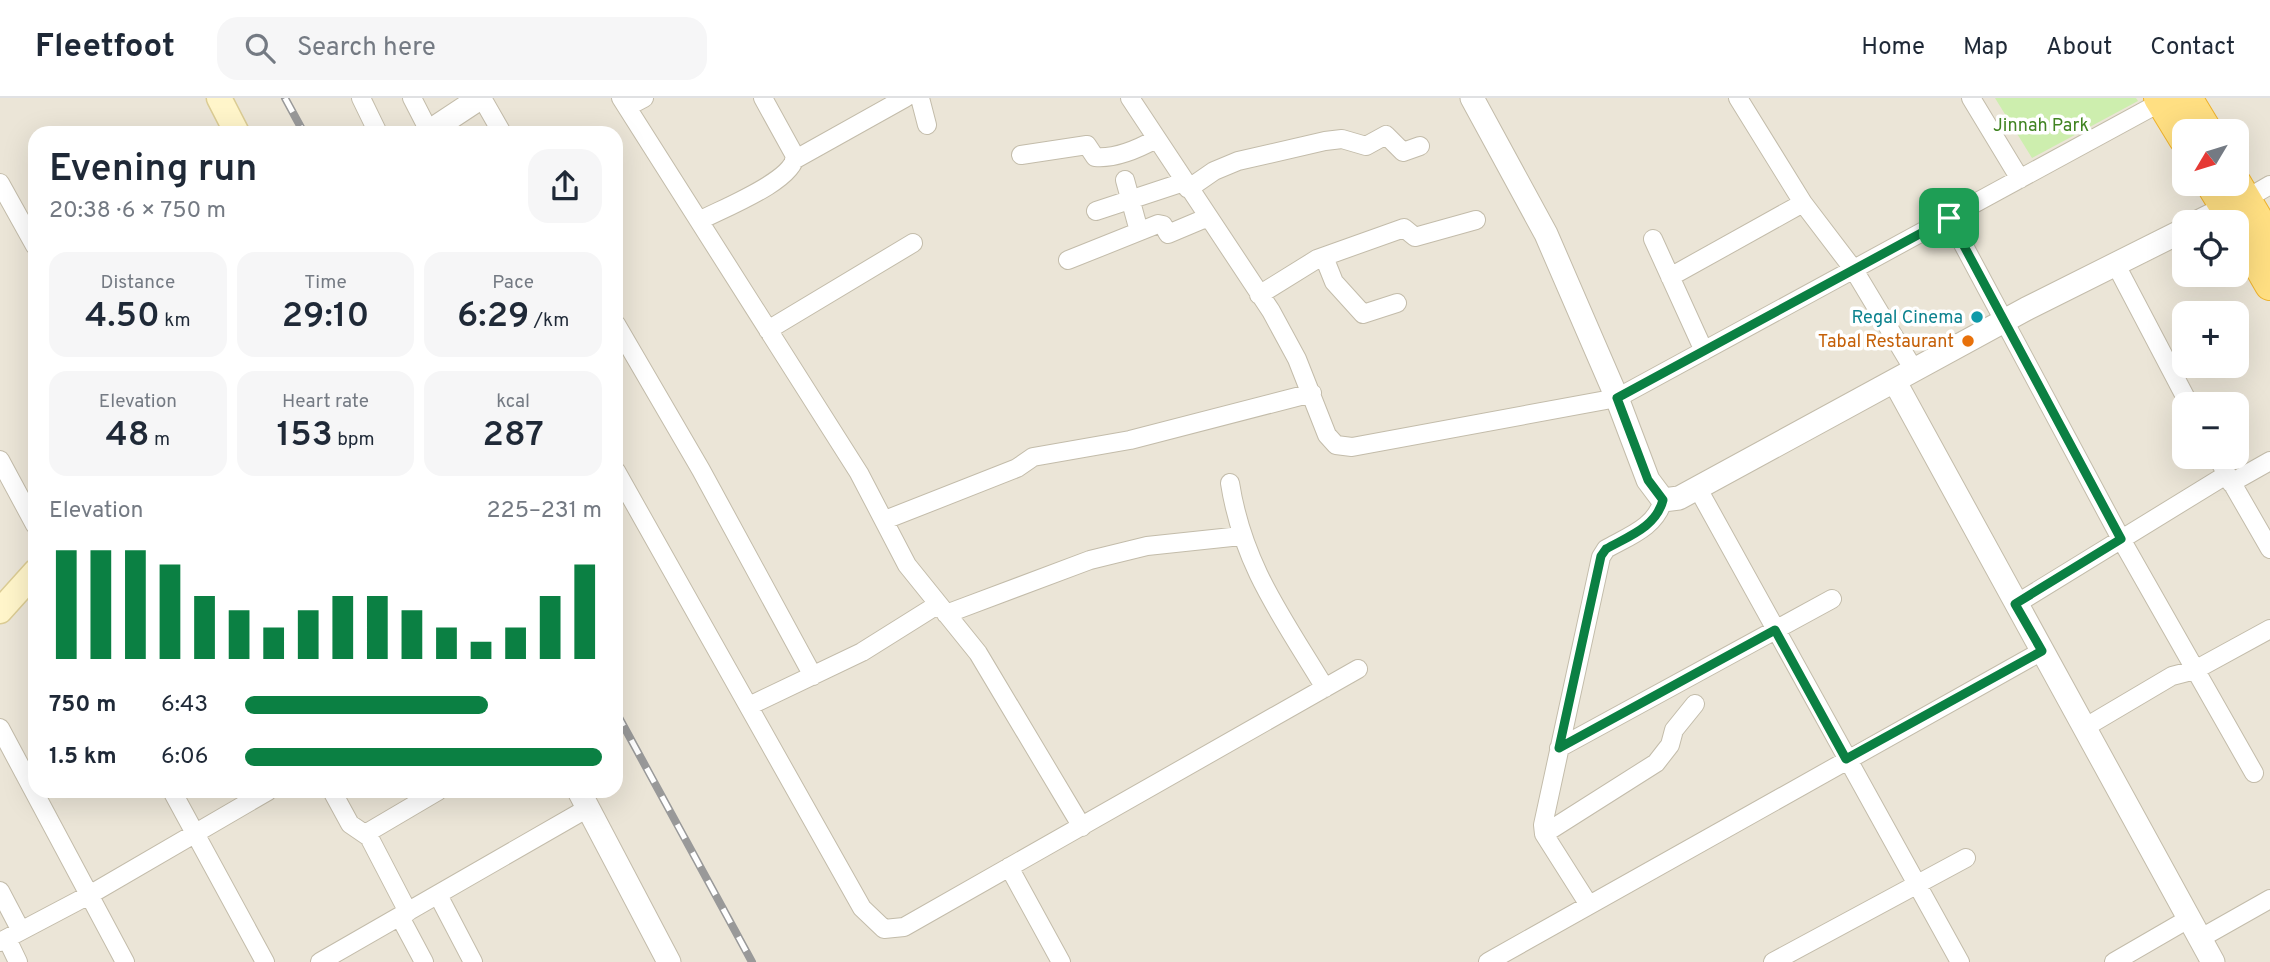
<!DOCTYPE html>
<html lang="en">
<head>
<meta charset="utf-8">
<style>
	:root { --surface:#fff; --page:#f6f6f7; --text:#1f2937; --muted:#747a83; --line:#e0e1e3; --accent:#0b8043 }
	body { margin:0; font-family:Overpass,sans-serif; background:var(--page); color:var(--text); height:100vh; display:flex; flex-direction:column; font-size:26px; white-space:nowrap }
	* { box-sizing:border-box; margin:0 }
	p { font-size:23px; color:var(--muted) }
	.icon { flex:none; width:38px; height:38px; fill:none; stroke:currentColor; stroke-width:2; stroke-linecap:round; stroke-linejoin:round }
	.map { position:relative; flex:1; overflow:hidden }
	.side { position:absolute; left:28px; top:28px; width:595px; height:672px; display:flex; flex-direction:column; background:var(--surface); border-radius:21px; box-shadow:0 7px 28px #0002 }
	.side>* { flex:none }
	.needle { width:46px; rotate:232deg }
	.controls { position:absolute; left:2172px; top:21px; display:grid; gap:14px }
	.controls a { display:grid; place-items:center; width:77px; height:77px; border-radius:14px; background:var(--surface); box-shadow:0 7px 28px #0002; font-size:35px }
	.pin { position:absolute; display:grid; place-items:center; width:60px; height:60px; color:#fff; margin:-30px; border-radius:14px; box-shadow:0 4px 10px #0006 }
	.round { display:grid; place-items:center; flex:none; width:74px; height:74px; border-radius:21px; background:var(--page) }
	.overview { display:flex; align-items:center; justify-content:space-between; height:119px; padding:0 21px }
	h1 { font-size:38px; font-weight:600; line-height:52px }
	.figures { display:grid; grid-template-columns:repeat(3,1fr); gap:10px; height:119px; padding:7px 21px }
	.figures div { display:grid; align-content:center; border-radius:18px; background:var(--page); text-align:center }
	.figures b { font-size:35px; font-weight:600 }
	.figures small { font-size:19px; font-weight:400 }
	.figures p { font-size:19px }
	.chart { height:196px; padding:14px 21px }
	.chart p { display:flex; justify-content:space-between }
	.chart svg { width:100%; height:126px; margin-top:7px; stroke:var(--accent); stroke-width:6 }
	ul { padding:0 21px; list-style:none; font-size:23px }
	li { display:grid; grid-template-columns:112px 84px 1fr; align-items:center; height:52px }
	li i { height:18px; border-radius:9px; background:var(--accent) }
	header { display:flex; align-items:center; gap:42px; box-sizing:border-box; height:98px; padding:0 35px; background:var(--surface); border-bottom:2px solid var(--line) }
	header strong { font-size:33px }
	nav { display:flex; gap:38px; margin-inline-start:auto; font-size:24px }
	.search { width:490px; height:63px; background:var(--page); display:flex; align-items:center; gap:18px; box-sizing:border-box; padding:0 24px; border-radius:21px; color:var(--muted); font-size:26px }
	.map>svg:first-child { display:block }
</style>
</head>
<body>
<header>
<strong>Fleetfoot</strong>
<div class="search"><svg class="icon" aria-label="search" viewBox="0 0 24 24"><circle cx="10" cy="10" r="6"/><path d="M15 15l6 6"/></svg>Search here</div>
<nav><a>Home</a><a>Map</a><a>About</a><a>Contact</a></nav>
</header>
<div class="map">
<svg width="2270" height="864" viewBox="0 0 2270 864">
	<rect width="100%" height="100%" fill="#f6f3e9"/>
	<path fill="#ebe5d7" fill-rule="evenodd" d="M0 0H2270V864H0ZM2184 33H2236V86H2184ZM35 35H616V693H35ZM2184 124H2236V177H2184ZM2184 215H2236V268H2184ZM2184 306H2236V359H2184Z"/>
	<path fill="#cdeeae" d="M1995 0H2136L2138 3 2032 60Z"/>
	<g fill="none" stroke-linecap="round" stroke-linejoin="round">
		<g stroke="#c3bcaa" stroke-width="20">
			<path id="minor" d="M361 0 378 35
				M412 0 430 35
				M482 0 502 35
				M621 0 859 375 907 467 978 555 1082 729
				M920 0 927 27
				M1130 0 1271 213 1297 261 1327 337 1336 347 1352 349 1617 300 2161 4
				M1738 0 1803 105 1854 172 1914 272
				M1971 0 2020 81
				M627 9 644 0
				M1021 57 1087 47 1095 59C1116 61 1138 51 1156 41
				M794 62 905 0
				M1125 82 1139 133
				M0 85 35 148
				M1188 91 1214 73 1238 63 1325 43 1342 41 1366 48 1386 37 1403 54 1420 48
				M2246 101 2270 87
				M1096 113 1184 84
				M1949 120 2121 441 2254 675
				M699 123C721 111 794 83 795 58L763 0
				M1653 141 1704 253
				M1324 159 1334 184 1363 216 1397 205
				M1068 162 1158 126 1163 127 1168 136 1206 120
				M2116 167 2189 306
				M1670 179 1803 105
				M1259 197 1317 161 1404 130 1415 139 1476 122
				M616 226 701 372 813 578
				M768 232 913 145
				M2217 359 2270 451
				M0 362 35 427
				M616 373 862 810 884 831 904 829 1358 571
				M1230 385C1243 468 1283 520 1325 590
				M2231 385 2270 363
				M1697 389 1960 864
				M885 422 1017 370 1033 359 1130 342 1312 295
				M2016 506 2226 377
				M946 516 1090 462 1147 448 1241 438
				M749 608 862 554 937 507
				M0 630 125 864
				M2084 630 2172 578 2195 572 2270 531
				M1559 650 1832 501
				M172 693 265 864
				M332 693 350 726 369 739 408 814
				M365 736 438 693
				M1544 736 1656 665 1670 647 1674 632 1695 606
				M1009 769 1061 864
				M0 793 21 833
				M438 797 473 864
				M1589 807 1544 736 1543 727 1601 459 1606 451C1629 438 1656 429 1663 402
				M400 819 424 864
				M2201 840 2270 801
				M7 841 18 864
				M0 844 91 796 268 693
				M320 864 588 710
				M1488 864 2042 553
				M1773 864 1966 760
				M2114 864 2190 820"/>
		</g>
		<g stroke="#c3bcaa" stroke-width="25">
			<path id="tertiary" d="M1472 0 1546 136 1617 300 1648 382 1663 402 1679 400 2026 211 2184 132
				M427 35 480 0
				M2198 124 2226 110
				M1895 284 2213 864
				M579 693 669 864"/>
		</g>
		<g stroke="#dbcc94" stroke-width="27">
			<path id="secondary" d="M219 0 237 35
				M0 513 35 474"/>
		</g>
		<g stroke="#eeb22c" stroke-width="32">
			<path id="trunk" d="M2159 0 2184 41
				M2187 0 2207 33
				M2236 85 2270 142
				M2211 86 2234 124
				M2236 128 2270 187"/>
		</g>
		<use href="#minor" stroke="#fff" stroke-width="18"/>
		<use href="#tertiary" stroke="#fff" stroke-width="23"/>
		<use href="#secondary" stroke="#fff5ca" stroke-width="24"/>
		<use href="#trunk" stroke="#ffdf82" stroke-width="30"/>
		<g stroke="#999" stroke-width="8">
			<path id="rail" d="M285 0 304 35
				M616 614 752 864"/>
		</g>
		<use href="#rail" stroke="#fff" stroke-width="5" stroke-dasharray="16" stroke-linecap="butt"/>
	</g>
	<g fill="none" stroke-linecap="round" stroke-linejoin="round">
		<g stroke="#fff" stroke-width="14">
			<path id="route" d="M1949 120 2121 441 2015 506 2042 553 1846 661 1775 532 1559 650 1601 458 1606 451C1629 438 1656 429 1663 402L1648 382 1617 300Z"/>
		</g>
		<use href="#route" stroke="#0b8043" stroke-width="9"/>
	</g>
	<circle fill="#0f9aa8" stroke="#fff" stroke-width="2.5" cx="1977" cy="219" r="7"/>
	<circle fill="#e8710a" stroke="#fff" stroke-width="2.5" cx="1968" cy="243" r="7"/>
	<g text-anchor="middle" stroke-width="7" stroke-linejoin="round" paint-order="stroke">
		<g font-size="18" fill="#418422" stroke="#fff">
			<text x="2041" y="33">Jinnah Park</text>
		</g>
		<g font-size="18" fill="#0d838f" stroke="#fff" text-anchor="end">
			<text x="1963" y="225">Regal Cinema</text>
		</g>
		<g font-size="18" fill="#c56008" stroke="#fff" text-anchor="end">
			<text x="1954" y="249">Tabal Restaurant</text>
		</g>
	</g>
</svg>
<div class="controls">
<a><svg class="needle" viewBox="-14 -14 28 28"><path d="M0-13l5 13h-10z" fill="#e53935"/><path d="M0 13l5-13h-10z" fill="#747a83"/></svg></a>
<a><svg class="icon" aria-label="locate" viewBox="0 0 24 24"><circle cx="12" cy="12" r="6"/><path d="M12 2v4M12 18v4M2 12h4M18 12h4"/></svg></a>
<a>+</a>
<a>−</a>
</div>
<div class="pin" style="left:1949px;top:120px;background:#1e9e55"><svg class="icon" aria-label="arrive" viewBox="0 0 24 24"><path d="M6 21V4h12l-3 4 3 4H6"/></svg></div>
<section class="side">
<div class="overview"><div><h1>Evening run</h1><p>20:38 · 6 × 750 m</p></div><a class="round"><svg class="icon" aria-label="share" viewBox="0 0 24 24"><path d="M12 15V3M7 8l5-5 5 5M5 13v7h14v-7"/></svg></a></div>
<div class="figures">
<div><p>Distance</p><b>4.50<small> km</small></b></div>
<div><p>Time</p><b>29:10</b></div>
<div><p>Pace</p><b>6:29<small> /km</small></b></div>
</div>
<div class="figures">
<div><p>Elevation</p><b>48<small> m</small></b></div>
<div><p>Heart rate</p><b>153<small> bpm</small></b></div>
<div><p>kcal</p><b>287</b></div>
</div>
<div class="chart"><p><span>Elevation</span>225–231 m</p>
<svg viewBox="0 0 160 44" preserveAspectRatio="none"><path d="M5 44V6M15 44V6M25 44V6M35 44V11M45 44V22M55 44V27M65 44V33M75 44V27M85 44V22M95 44V22M105 44V27M115 44V33M125 44V38M135 44V33M145 44V22M155 44V11"/></svg>
</div>
<ul>
<li><b>750 m</b>6:43<i style="width:68%"></i></li>
<li><b>1.5 km</b>6:06<i style="width:100%"></i></li>
</ul>
</section>
</div>
</body>
</html>
